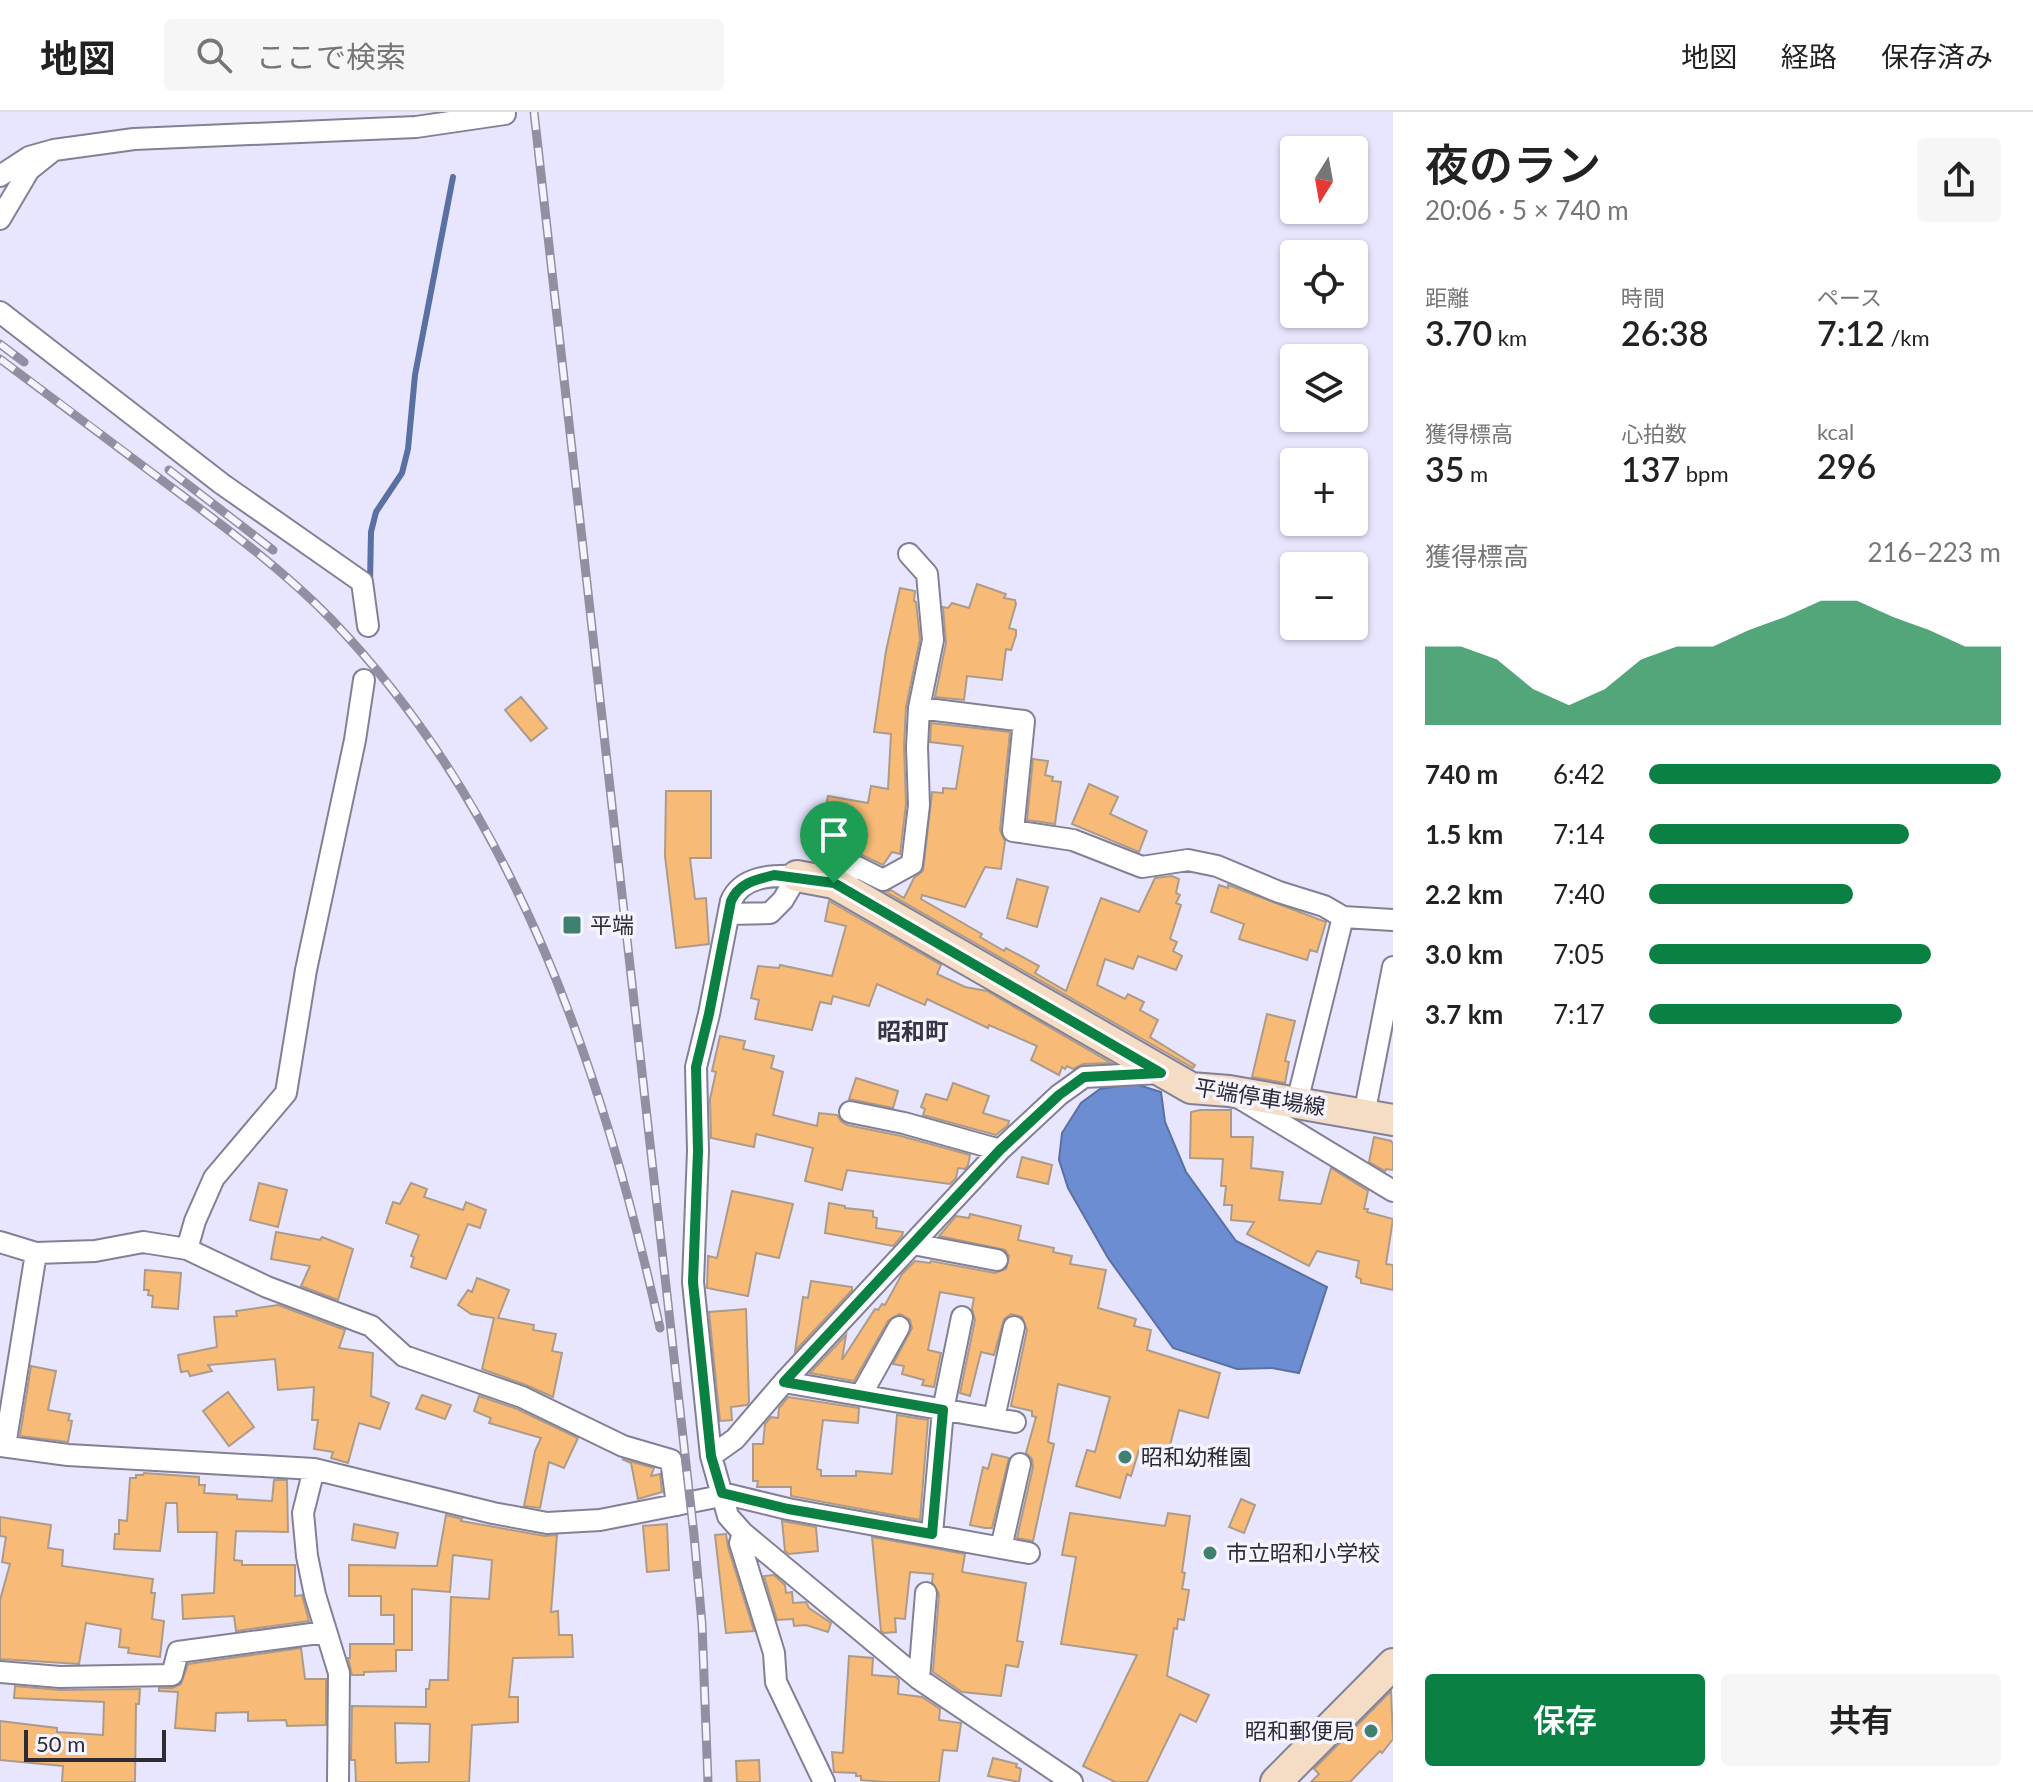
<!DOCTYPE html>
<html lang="ja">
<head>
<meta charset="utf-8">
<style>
	:root { --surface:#fff; --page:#f6f6f6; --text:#222; --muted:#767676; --line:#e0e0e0; --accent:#0b8043 }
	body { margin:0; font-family:Lato,"Noto Sans JP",sans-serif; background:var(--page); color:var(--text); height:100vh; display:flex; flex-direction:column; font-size:30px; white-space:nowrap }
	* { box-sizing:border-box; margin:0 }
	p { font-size:26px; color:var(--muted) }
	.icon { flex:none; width:44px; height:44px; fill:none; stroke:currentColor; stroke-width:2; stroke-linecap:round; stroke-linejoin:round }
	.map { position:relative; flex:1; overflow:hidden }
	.sheet { display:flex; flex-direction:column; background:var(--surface); width:640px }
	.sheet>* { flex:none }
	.needle { width:52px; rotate:191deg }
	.buttons { position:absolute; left:1280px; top:24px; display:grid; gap:16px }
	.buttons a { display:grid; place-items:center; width:88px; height:88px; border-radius:8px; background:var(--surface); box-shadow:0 2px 6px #0004; font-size:40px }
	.scale { position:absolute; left:24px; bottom:20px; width:142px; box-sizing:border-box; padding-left:8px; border:4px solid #2d2c35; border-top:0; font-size:22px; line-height:28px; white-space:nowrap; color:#2d2c35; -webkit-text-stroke:6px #f5f4fe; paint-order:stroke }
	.pin { position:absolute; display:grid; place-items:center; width:68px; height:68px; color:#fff; margin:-82px -34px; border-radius:50% 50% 50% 0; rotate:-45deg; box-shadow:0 0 8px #0007 }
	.pin .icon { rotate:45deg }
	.round { display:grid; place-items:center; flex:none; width:84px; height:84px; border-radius:8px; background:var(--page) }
	.head { display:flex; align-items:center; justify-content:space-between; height:136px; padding:0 32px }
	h1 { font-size:44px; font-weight:600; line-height:60px }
	.figures { display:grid; grid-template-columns:repeat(3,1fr); gap:12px; height:136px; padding:8px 32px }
	.figures div { display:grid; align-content:center }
	.figures b { font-size:34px; font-weight:600 }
	.figures small { font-size:22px; font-weight:400 }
	.figures p { font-size:22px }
	.chart { height:224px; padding:16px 32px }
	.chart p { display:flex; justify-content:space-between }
	.chart svg { width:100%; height:144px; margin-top:8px; fill:var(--accent); opacity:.7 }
	.action { display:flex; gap:16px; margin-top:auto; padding:16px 32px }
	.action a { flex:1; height:92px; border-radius:8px; background:var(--accent); color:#fff; font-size:32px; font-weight:600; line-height:92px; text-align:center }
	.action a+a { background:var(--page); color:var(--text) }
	ul { padding:0 32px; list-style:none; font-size:26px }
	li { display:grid; grid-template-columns:128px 96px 1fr; align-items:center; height:60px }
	li i { height:20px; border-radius:10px; background:var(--accent) }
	header { display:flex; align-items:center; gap:48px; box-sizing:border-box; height:112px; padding:0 40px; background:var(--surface); border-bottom:2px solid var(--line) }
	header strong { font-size:38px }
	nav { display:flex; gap:44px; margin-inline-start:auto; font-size:28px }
	.search { width:560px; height:72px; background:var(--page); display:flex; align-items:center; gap:20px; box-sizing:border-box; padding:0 28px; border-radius:8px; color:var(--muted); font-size:30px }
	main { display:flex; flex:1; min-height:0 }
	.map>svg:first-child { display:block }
</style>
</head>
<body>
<header>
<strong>地図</strong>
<div class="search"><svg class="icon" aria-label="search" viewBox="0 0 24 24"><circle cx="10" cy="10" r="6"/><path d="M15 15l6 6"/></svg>ここで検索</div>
<nav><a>地図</a><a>経路</a><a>保存済み</a></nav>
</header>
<main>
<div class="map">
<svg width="1393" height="1670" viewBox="0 0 1393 1670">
	<rect width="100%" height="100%" fill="#e8e5fe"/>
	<path fill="#6d8dd2" stroke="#5a70a3" stroke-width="2" d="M1135 972 1161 980 1165 1010 1186 1060 1236 1129 1327 1175 1299 1261 1272 1256 1237 1257 1173 1236 1108 1146 1068 1076 1059 1048 1062 1021 1081 991 1100 977Z"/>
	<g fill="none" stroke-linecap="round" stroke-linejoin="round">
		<path stroke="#5a70a3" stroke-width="6" d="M370 470 371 420 376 400 402 361 408 337 415 263 453 65"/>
	</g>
	<path fill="#f8bb77" stroke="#ad9b89" stroke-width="2" fill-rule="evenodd" d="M977 472 1006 482 1004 486 1015 488 1016 492 1009 516 1016 518V523L1011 538 1006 537 1002 568 967 564 964 588 935 585 946 531 943 495 948 496 952 491 969 496Z
		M900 476 915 479 914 489 916 490 920 527 906 595 904 635 906 692 900 742 892 740 883 753 862 743 855 742 847 746 840 743 855 713 849 712V709L824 705 828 684 868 691 871 674 888 677 891 622 874 620 886 539Z
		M521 585 547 616 531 629 505 598Z
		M931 611 1010 620 1000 718 1005 729 1001 757 985 755 965 795 922 783 921 787 982 822 980 825 1004 839 1006 836 1039 854 1035 861 1066 879 1101 786 1139 800 1155 766 1172 764 1179 767 1176 781 1180 783 1176 791 1181 793 1170 827 1177 830 1173 839 1182 844 1176 858 1138 844 1133 857 1105 847 1097 873 1125 887 1128 882 1144 890 1140 898 1158 908 1150 925 1195 953 1193 956 886 780 891 778 904 786 914 766 923 759 932 680 943 681V676L956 677 963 634 930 630Z
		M1033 647 1048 649 1045 663 1053 665 1052 669 1061 670 1055 712 1027 708Z
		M1089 672 1118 685 1110 702 1147 719 1139 740 1072 712Z
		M666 679H711V746H690L695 787 706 786 709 832 676 836 665 744Z
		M1017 767 1048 775 1037 815 1007 806Z
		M1219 773 1228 776V773L1326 810 1317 840 1310 838 1307 848 1239 827 1244 812 1211 800Z
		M829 789 941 853 937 862 965 875 987 879 1111 951 1083 952 1073 957 1067 954 1065 957 1062 955 1059 963 1031 948 1037 934 989 913 988 916 927 887 925 893 877 872 869 894 833 884 831 892 820 890 812 918 755 907 759 888 751 886 758 854 779 856 780 853 832 864 846 814 825 809Z
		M1267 902 1295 909 1285 949 1289 950 1285 971 1252 965Z
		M720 924 745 929 743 937 774 944 771 956 783 960 773 1003 817 1014 819 1001 837 1003 841 1009 847 1013 901 1024 970 1043 968 1053 965 1057 958 1056 956 1066 950 1072 847 1058 842 1078 805 1069 813 1036 756 1022 754 1035 711 1026 710 987 716 960 712 959Z
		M856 966 898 979 893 996 849 987Z
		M953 971 989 984 983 1001 1009 1009 1008 1013 996 1023 923 1003 925 997 921 995 926 982 947 988Z
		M1200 998H1231V1025H1253L1251 1056 1283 1060 1279 1088 1321 1092 1331 1056 1368 1079 1364 1097H1368L1367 1100 1393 1107 1386 1152 1393 1153V1178L1361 1171V1167L1356 1165 1359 1149 1317 1139 1309 1154 1247 1122 1254 1110 1231 1108 1232 1093H1224L1226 1074H1221L1223 1047 1190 1046 1191 1000Z
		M1374 1025 1391 1029 1393 1032V1058L1386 1057 1385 1059 1369 1050Z
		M1022 1045 1052 1053 1048 1072 1017 1065Z
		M259 1071 287 1078 278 1115 250 1108Z
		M411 1071 427 1077 424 1085 463 1098 466 1090 486 1098 480 1116 468 1112 446 1167 411 1155 414 1145 411 1144 419 1123 386 1111 393 1090 400 1092Z
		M732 1079 793 1092 779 1146 756 1141 748 1184 707 1176 708 1144 717 1146Z
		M829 1091 845 1094V1096L873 1099V1105L877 1106 876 1116 903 1120 902 1124 893 1134 825 1121Z
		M970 1102 1021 1114 1018 1128 1054 1136 1053 1140 1072 1144 1070 1152 1106 1158 1098 1196 1136 1207 1134 1214 1151 1218 1147 1238 1220 1261 1208 1306 1179 1298 1167 1345 1139 1338 1131 1364 1127 1362 1120 1386 1076 1374 1087 1338 1095 1340 1110 1285 1058 1272 1048 1330 1054 1332 1033 1429 1017 1426 1033 1355 1032 1347 1026 1341 1036 1305 1032 1304V1299L1011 1294 1027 1218 1022 1205 1011 1202 1004 1207 994 1243 981 1240 970 1284 960 1281 975 1208 972 1197 974 1186 940 1180 928 1238 941 1241 934 1275 922 1273 924 1268 902 1262 904 1254 893 1252 912 1216 910 1208 900 1202 888 1209 854 1269 810 1261 846 1223 842 1248 875 1197 878 1198 882 1192 885 1193 902 1162 915 1149 930 1151 931 1149 995 1161 1006 1157 1009 1144 1005 1138 939 1124 956 1104 969 1106Z
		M276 1120 320 1128 322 1125 353 1137 338 1188 301 1174 310 1154 271 1147Z
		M145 1158 181 1161 178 1197 152 1195 153 1184 148 1183 149 1178H144Z
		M477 1166 509 1178 498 1206 534 1213 533 1218 556 1222 552 1239 562 1241 553 1285 526 1273 482 1257 494 1206 471 1202 458 1193 468 1178 472 1180Z
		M811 1169 852 1175V1178L795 1239 803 1185 808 1186Z
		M278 1193 345 1218 339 1236 373 1241 371 1284 389 1291 380 1317 359 1311 348 1351 331 1346 333 1340 314 1337 318 1308H312L314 1275 278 1278 275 1247 208 1253 212 1259 190 1264 188 1259 181 1260 178 1243 217 1235 214 1205 237 1204 236 1199Z
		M746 1197 749 1290 747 1293 731 1295 732 1308 720 1309 709 1200Z
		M31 1254 56 1259 48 1298 70 1302 68 1308 72 1309 68 1330 20 1324Z
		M228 1280 254 1315 229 1334 203 1299Z
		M422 1283 451 1293 445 1307 416 1297Z
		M479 1284 517 1297 578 1326 564 1356 549 1350 540 1396 524 1394 535 1339 541 1326 489 1311 491 1306 474 1299Z
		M788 1285 859 1296 858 1311 823 1308 817 1357 821 1358V1364H856V1359L892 1362 897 1303 928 1308 920 1408 791 1384V1375H757L758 1369H753V1332H763L765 1312 771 1305 778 1306 779 1296Z
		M992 1342 1009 1346 992 1416H985L970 1413 983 1355 988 1357Z
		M622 1347 654 1356 651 1364 660 1362 662 1380 638 1387 631 1351Z
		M144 1361 199 1365V1373H205L204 1381 237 1383V1387L272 1389 274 1368H287L288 1420 236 1419 234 1448 242 1449V1453H295V1484L302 1483 309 1509 236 1519 234 1504 183 1507 182 1483 214 1481 217 1420H178L177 1391H166L160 1439 114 1437 115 1422H119V1408L127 1409 130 1366H136V1363H143Z
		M1241 1387 1255 1393 1244 1421 1229 1415Z
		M1070 1401 1165 1414 1168 1401 1190 1404 1182 1460 1185 1461 1182 1477 1189 1478 1184 1508 1178 1507 1177 1517 1174 1516 1167 1564 1209 1583 1196 1610 1180 1602 1147 1670H1115L1083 1654 1137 1543 1061 1532 1076 1445 1062 1443Z
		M446 1403 462 1407 461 1409 545 1424 557 1423 551 1500 558 1499 559 1523H572L573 1545 513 1546 509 1585H518V1610L472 1613 469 1670H356L355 1648H351L352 1594 426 1595V1577H429L430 1568H448L451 1485 489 1487 492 1448 453 1443 450 1480 412 1477V1538H396V1559L364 1560V1563H352L348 1546H350V1532H394V1503H381V1484H349V1453L437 1454ZM395 1611 430 1612 429 1650 396 1651Z
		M0 1405 51 1413 48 1436 63 1438 62 1454 153 1467 151 1481H155L152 1507 164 1509 160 1545 128 1541 129 1536 119 1535 121 1517 86 1511 79 1552 0 1547V1488L10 1452 2 1450 6 1425 0 1424Z
		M782 1409 816 1415 818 1439 789 1442 785 1439Z
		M354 1412 398 1421 395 1436 352 1428Z
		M667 1412 669 1458 647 1460 643 1414Z
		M726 1422 728 1435 754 1519 726 1521 715 1423Z
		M872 1425 965 1442 962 1460 1026 1471 1017 1529 1023 1530 1018 1555 1006 1553 1001 1584 962 1580 933 1560 939 1482 932 1470 933 1462 910 1460 905 1507 895 1506 896 1520 884 1521 881 1519Z
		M774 1463 785 1473 786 1481 792 1480 793 1491 806 1490 809 1496 831 1511 828 1520 806 1513 794 1514 793 1507 777 1508 764 1464Z
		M301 1536 305 1567H326V1613L287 1614 286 1608 248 1609V1600L216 1601 215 1619 175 1616 178 1580 159 1579V1576H172L181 1572 188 1552Z
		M849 1544 873 1546 872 1563 896 1565 899 1568 898 1582 922 1585 940 1597 939 1608 961 1611 957 1639 943 1638 939 1670H885L861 1668V1664H856V1661L834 1660 832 1640 843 1641Z
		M15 1574 60 1578 140 1577 139 1592H136L135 1670H62L63 1654 0 1648V1609L57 1616V1620L103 1623 104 1590 14 1586Z
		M1391 1579 1393 1627 1382 1641 1380 1639 1350 1670H1311L1319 1662 1314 1657Z
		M993 1646 1017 1652 1016 1655 1021 1657 1019 1670 988 1664Z
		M759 1648 760 1670H737L736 1649Z"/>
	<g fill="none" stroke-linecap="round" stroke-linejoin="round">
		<g stroke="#838096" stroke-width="24">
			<path id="minor" d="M54 38 134 27 416 15 505 2
				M0 64 29 45 54 38 29 58 0 107
				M0 200 222 372 362 470 368 514
				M919 596 1024 609 1013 719 1073 728 1142 755 1188 748 1217 754 1279 780 1324 794 1343 805 1393 808
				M834 771 857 755 883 768 912 752 919 693 917 635 919 596 933 528 927 462 909 442
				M729 802 770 801 783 788 797 764C772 763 742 764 731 789L709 902 696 955 698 1039 693 1170 711 1344 728 1404 743 1421 919 1567 1072 1670
				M1236 984 1393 1079
				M1297 990 1343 805
				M850 1000 904 1011 1000 1038
				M1364 1003 1393 855
				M0 1130 36 1141 95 1139 143 1130 187 1137 267 1175 371 1214 404 1244 522 1285 623 1334 671 1348 677 1393
				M913 1132 997 1148
				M187 1137 195 1109 214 1066 286 981 306 858 355 628 364 568
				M784 1270 1015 1310
				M861 1283 899 1215
				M994 1306 1014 1215
				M0 1334 68 1343 314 1357 493 1401 547 1411 600 1408 711 1386 722 1381 788 1397 1029 1441
				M5 1334 36 1141
				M711 1344 735 1327 784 1270 1000 1038 1059 983 1084 965 1161 961
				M314 1357 303 1401 307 1444 315 1483 339 1561 338 1670
				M743 1421 740 1431 774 1541 776 1570 824 1670
				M932 1422 943 1298 962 1205
				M1001 1436 1020 1352
				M0 1560 60 1565 172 1563 178 1540 326 1520
				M919 1567 926 1481"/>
		</g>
		<g stroke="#838096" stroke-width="34">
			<path id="secondary" d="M797 764 834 771 1191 976 1229 979 1393 1008
				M1276 1670 1393 1552"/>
		</g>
		<use href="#minor" stroke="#fff" stroke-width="20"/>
		<use href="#secondary" stroke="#f5dcc5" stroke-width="30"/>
		<g stroke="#918fa1" stroke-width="9">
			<path id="rail" d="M534 0 694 1423 702 1512 708 1670
				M0 232 24 250
				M0 247C57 289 114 332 171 375 226 416 282 457 331 507 518 701 602 959 660 1216
				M169 358 273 438"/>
		</g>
		<use href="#rail" stroke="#f5f4fe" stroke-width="6" stroke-dasharray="18" stroke-linecap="butt"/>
	</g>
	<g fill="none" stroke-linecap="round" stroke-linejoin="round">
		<g stroke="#fff" stroke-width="16">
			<path id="route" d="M774 763 834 771 1161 961 1084 965 1059 983 1000 1038 784 1270 943 1298 932 1422 788 1397 722 1381 711 1344 693 1170 698 1039 696 955 709 902 731 789C739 771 755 768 774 763Z"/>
		</g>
		<use href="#route" stroke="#0b8043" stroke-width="10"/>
	</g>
	<g fill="#40806f" stroke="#f5f4fe" stroke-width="3">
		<rect x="562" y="803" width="20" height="20" rx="4"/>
		<circle cx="1125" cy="1345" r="8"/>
		<circle cx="1210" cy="1441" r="8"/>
		<circle cx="1371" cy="1619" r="8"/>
	</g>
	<g text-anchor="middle" stroke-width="7" stroke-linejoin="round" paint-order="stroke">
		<g font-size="22" fill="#2d2c35" stroke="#f5f4fe" text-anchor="start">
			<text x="590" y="821">平端</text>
			<text x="1141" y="1353">昭和幼稚園</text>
			<text x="1226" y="1449">市立昭和小学校</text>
			<text x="1355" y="1627" text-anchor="end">昭和郵便局</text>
		</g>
		<g font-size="22" fill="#2d2c35" stroke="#f5f4fe">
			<text transform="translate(1260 985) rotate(9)" y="8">平端停車場線</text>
		</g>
		<g font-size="24" font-weight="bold" fill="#363447" stroke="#f5f4fe">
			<text x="913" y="928">昭和町</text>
		</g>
	</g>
</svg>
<div class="buttons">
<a><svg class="needle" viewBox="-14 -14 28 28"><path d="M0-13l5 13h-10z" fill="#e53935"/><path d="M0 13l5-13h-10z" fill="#767676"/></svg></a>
<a><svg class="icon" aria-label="locate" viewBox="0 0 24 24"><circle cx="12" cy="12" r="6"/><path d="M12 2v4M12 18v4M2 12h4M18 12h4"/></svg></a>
<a><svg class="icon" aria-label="layers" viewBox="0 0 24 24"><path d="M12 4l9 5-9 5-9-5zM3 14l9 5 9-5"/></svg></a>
<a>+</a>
<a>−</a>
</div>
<div class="scale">50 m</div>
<div class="pin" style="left:834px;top:771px;background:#1e9e55"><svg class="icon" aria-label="arrive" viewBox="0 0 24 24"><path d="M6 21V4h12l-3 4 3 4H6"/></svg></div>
</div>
<section class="sheet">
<div class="head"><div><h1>夜のラン</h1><p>20:06 · 5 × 740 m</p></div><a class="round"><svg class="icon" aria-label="share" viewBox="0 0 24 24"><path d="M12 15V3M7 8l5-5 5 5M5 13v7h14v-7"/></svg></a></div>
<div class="figures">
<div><p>距離</p><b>3.70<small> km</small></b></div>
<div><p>時間</p><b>26:38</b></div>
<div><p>ペース</p><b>7:12<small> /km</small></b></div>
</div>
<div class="figures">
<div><p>獲得標高</p><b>35<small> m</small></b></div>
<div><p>心拍数</p><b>137<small> bpm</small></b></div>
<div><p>kcal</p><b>296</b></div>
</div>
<div class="chart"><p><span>獲得標高</span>216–223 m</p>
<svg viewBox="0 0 160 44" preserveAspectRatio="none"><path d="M0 44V20L10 20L20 24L30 33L40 38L50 33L60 24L70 20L80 20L90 15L100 11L110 6L120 6L130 11L140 15L150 20L160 20V44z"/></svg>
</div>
<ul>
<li><b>740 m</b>6:42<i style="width:100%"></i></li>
<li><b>1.5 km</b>7:14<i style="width:74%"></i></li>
<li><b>2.2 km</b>7:40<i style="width:58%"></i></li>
<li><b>3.0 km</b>7:05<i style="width:80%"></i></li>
<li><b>3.7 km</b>7:17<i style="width:72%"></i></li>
</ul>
<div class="action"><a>保存</a><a>共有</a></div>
</section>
</main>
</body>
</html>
